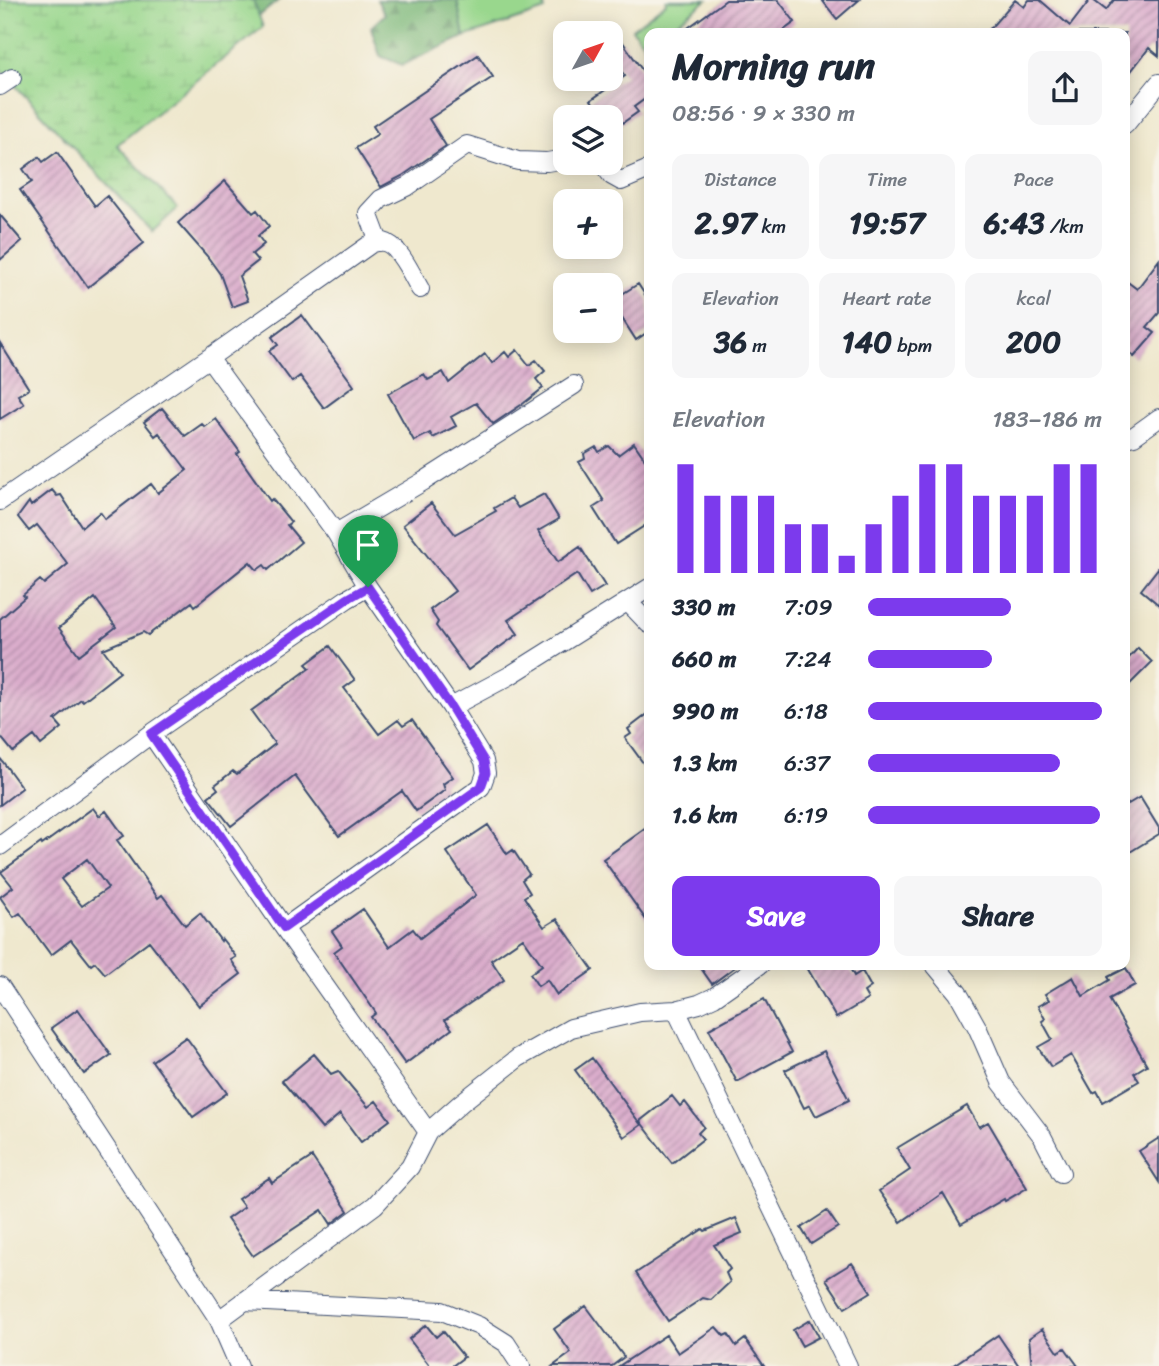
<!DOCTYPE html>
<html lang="en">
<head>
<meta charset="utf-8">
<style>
	:root { --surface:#fff; --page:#f6f6f7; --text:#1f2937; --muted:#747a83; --accent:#7c3aed }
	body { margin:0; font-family:Sriracha,sans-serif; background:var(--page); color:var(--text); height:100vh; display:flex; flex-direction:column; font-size:26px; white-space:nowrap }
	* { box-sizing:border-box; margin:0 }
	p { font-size:23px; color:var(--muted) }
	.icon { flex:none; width:38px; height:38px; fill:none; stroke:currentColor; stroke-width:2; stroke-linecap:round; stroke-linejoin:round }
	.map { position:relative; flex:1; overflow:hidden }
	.sheet { position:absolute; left:644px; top:28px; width:486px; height:942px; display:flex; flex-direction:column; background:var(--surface); border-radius:14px; box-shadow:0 4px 18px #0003 }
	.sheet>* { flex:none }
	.needle { width:46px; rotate:50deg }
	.controls { position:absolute; left:553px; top:21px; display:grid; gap:14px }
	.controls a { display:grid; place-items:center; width:70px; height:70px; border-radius:14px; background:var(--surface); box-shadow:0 4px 18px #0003; font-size:35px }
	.pin { position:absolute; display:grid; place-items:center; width:60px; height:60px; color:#fff; margin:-72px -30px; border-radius:50% 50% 50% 0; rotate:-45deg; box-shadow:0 0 7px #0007 }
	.pin .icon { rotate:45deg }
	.round { display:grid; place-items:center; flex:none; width:74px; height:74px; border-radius:14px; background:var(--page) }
	.head { display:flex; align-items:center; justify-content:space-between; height:119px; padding:0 28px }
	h1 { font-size:38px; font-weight:800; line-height:52px }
	.metrics { display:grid; grid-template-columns:repeat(3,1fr); gap:10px; height:119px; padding:7px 28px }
	.metrics div { display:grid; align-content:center; border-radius:14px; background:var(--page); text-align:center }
	.metrics b { font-size:30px; font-weight:800 }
	.metrics small { font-size:19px; font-weight:400 }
	.metrics p { font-size:19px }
	.chart { height:196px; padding:14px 28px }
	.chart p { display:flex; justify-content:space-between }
	.chart svg { width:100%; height:126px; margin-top:7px; stroke:var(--accent); stroke-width:6 }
	.cta { display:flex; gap:14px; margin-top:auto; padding:14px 28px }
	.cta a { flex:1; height:80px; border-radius:14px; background:var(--accent); color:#fff; font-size:28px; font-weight:800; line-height:80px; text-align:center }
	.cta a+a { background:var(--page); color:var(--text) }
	ul { padding:0 28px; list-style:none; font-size:23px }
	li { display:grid; grid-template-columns:112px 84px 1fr; align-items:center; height:52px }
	li i { height:18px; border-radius:9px; background:var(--accent) }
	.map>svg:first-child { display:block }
</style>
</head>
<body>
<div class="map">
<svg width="1159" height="1366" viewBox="0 0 1159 1366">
	<defs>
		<pattern id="forest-firs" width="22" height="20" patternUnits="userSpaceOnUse" patternTransform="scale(1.75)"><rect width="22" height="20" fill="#7ab878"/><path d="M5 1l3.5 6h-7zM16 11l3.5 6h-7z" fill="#639666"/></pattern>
		<pattern id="wetland-marsh" width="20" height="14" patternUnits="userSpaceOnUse" patternTransform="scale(1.75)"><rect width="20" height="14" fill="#99d78d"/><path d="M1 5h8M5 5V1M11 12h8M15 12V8" fill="none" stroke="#83b97c"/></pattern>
		<pattern id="building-hatch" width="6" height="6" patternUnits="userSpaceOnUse" patternTransform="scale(1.75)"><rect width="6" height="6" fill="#dbadcc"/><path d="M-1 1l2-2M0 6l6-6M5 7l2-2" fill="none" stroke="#b18da9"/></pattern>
	</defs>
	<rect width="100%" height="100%" fill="#f7f3e8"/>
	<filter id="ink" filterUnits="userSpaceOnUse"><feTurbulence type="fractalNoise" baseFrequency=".0143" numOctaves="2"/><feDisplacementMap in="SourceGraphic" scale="14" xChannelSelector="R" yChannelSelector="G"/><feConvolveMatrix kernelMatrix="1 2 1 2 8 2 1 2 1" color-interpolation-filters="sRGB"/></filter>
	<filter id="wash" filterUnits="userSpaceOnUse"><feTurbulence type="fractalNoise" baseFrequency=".00686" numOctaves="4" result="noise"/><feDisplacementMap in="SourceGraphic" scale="28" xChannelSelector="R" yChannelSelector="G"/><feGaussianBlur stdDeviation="1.57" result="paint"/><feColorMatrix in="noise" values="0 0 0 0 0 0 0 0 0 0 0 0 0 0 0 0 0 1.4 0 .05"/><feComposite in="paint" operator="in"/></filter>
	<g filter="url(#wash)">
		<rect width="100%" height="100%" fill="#efe8ce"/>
		<path fill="#99d78d" stroke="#5a8376" stroke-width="2" d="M457 0H543L545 10 464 37Z
			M666 0H707L663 33H649V44L646 47 632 29 666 3Z"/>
		<path fill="url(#forest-firs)" stroke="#4a746b" stroke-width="2" d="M253 0H279L259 16Z
			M377 0H457L464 37 402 65 380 56 371 27 385 14Z"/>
		<path fill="url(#wetland-marsh)" stroke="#5a8376" stroke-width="2" d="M0 0H253L263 27 117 145 178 208 152 232 0 69Z"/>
		<g id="blocks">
			<path fill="url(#building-hatch)" fill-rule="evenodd" d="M726 0H778L795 22 780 33H681Z
				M822 0H859L837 19Z
				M1015 0 1024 7 1029 0H1040L1070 26 1090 0H1093L1106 10 1114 0H1159V56L1149 48 1125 79V33H986Z
				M622 41 649 80V96L634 107 638 112 611 131V117H603L591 100 625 76 611 58V50Z
				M478 55 493 77 429 119 446 146 402 176 381 187 356 148 378 134 373 126Z
				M57 152 95 206 107 196 144 243 88 287 20 190 32 182 23 169 39 157 43 162Z
				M225 181 253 213 257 210 269 226 258 236 264 244 252 254 258 261 239 276 248 301 232 307 220 274 207 256 178 223Z
				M0 215 22 241 0 260Z
				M1159 260V313L1147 327 1155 333 1134 357 1125 349V280L1137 289Z
				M638 284 649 301V331L636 340 611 301Z
				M302 315 354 386 324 408 300 376 292 382 269 351 278 345 272 337Z
				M0 343 29 389 18 395 24 404 0 419Z
				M517 350 529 365 536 360 545 371 536 379 543 388 524 403 493 424 476 403 451 417 456 426 433 438 430 433 414 441 388 394 424 374 428 380 443 372 449 383 485 354 492 363 505 352 509 357Z
				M162 408 185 436 202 424 205 427 216 419 240 452 237 454 270 501 272 499 291 522 287 525 301 542 268 570 264 565 257 570 250 562 195 606 192 602 148 635 143 632 103 649 120 672 83 701 81 699 55 720 62 728 41 745 34 736 13 752 0 736V619L25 597 23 595 40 580 44 584 68 564 37 525 29 531 18 517 29 502 31 506 52 490 57 496 61 495 82 527 100 512 105 519 151 484 158 493 187 470 159 433 155 436 144 422ZM95 598 116 627 79 655 59 628Z
				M634 443 649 465V523L616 544 593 508 604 501 579 462 585 459 584 454 596 447 599 452 609 446 618 455Z
				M544 494 559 519 538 531 558 562 580 547 605 586 590 595 577 574 508 620 518 634 468 670 436 626 438 622 430 610 455 591 403 525 431 503 455 534 496 511 494 508 511 498 518 508Z
				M1159 567V605L1141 590Z
				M330 646 355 680 344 688 379 734 398 720 403 726 412 720 453 777 443 784 445 790 416 811 402 791 339 836 295 776 231 826 208 797 218 789 215 785 233 771 237 774 275 744 251 711 310 668 306 664Z
				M1138 648 1152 662 1125 689V662Z
				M649 713V771L625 738 631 734 628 729Z
				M0 758 22 788 0 805Z
				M1140 797 1159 828V834L1125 855V806Z
				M93 808 99 816 106 811 124 836 117 840 158 898 162 895 185 925 200 913 221 941 222 939 236 957 231 960 241 974 199 1006 149 941 105 974 95 962 91 965 71 940 51 955 20 913 14 917 0 897 13 887 1 872 41 843 42 845ZM87 859 108 888 82 906 61 879Z
				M488 825 507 854 513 850 529 874 522 880 530 893 524 897 544 927 557 919 593 970 557 995 547 980 538 986 530 974 542 965 523 938 491 960 504 980 445 1020 452 1029 405 1064 371 1017 376 1013 334 952 342 946 332 931 363 909 389 947 413 929 420 938 476 895 447 852Z
				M649 826V924L603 859Z
				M698 964H739L712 984Z
				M805 964H848L854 976 862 971 871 987 864 992 868 999 836 1018Z
				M1126 968 1135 985 1109 999 1147 1065 1134 1073 1139 1081 1103 1102 1097 1091 1093 1093 1071 1055 1051 1067 1038 1047 1052 1039 1042 1021 1045 1019 1038 1006 1049 1000 1045 994 1073 977 1083 996 1110 980 1108 977Z
				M764 999 792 1052 737 1082 709 1029Z
				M78 1009 111 1055 84 1074 51 1028Z
				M186 1037 227 1093 193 1117 152 1061Z
				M824 1051 849 1100 816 1116 810 1105 804 1108 785 1070Z
				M314 1054 331 1074 338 1071 368 1107 376 1101 390 1120 361 1142 340 1114 322 1129 282 1081Z
				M592 1058 641 1125 624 1137 575 1070Z
				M672 1096 680 1106 685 1102 704 1127 698 1133 703 1139 672 1163 640 1121Z
				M967 1106 979 1127 988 1122 1027 1188 1005 1201 1004 1199 961 1224 943 1193 901 1222 879 1191 910 1170 897 1148Z
				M1159 1138V1182L1139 1151Z
				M312 1157 348 1211 331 1224 322 1210 253 1256 227 1219 244 1207 238 1199 269 1178 272 1183Z
				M827 1211 838 1227 811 1244 801 1228Z
				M736 1218 742 1233 714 1245 730 1269 726 1273 730 1282 711 1300 703 1298 668 1321 636 1273 703 1229 705 1231Z
				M852 1263 871 1292 845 1308 826 1279Z
				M586 1306 624 1357 612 1366H553L571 1353 554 1329Z
				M810 1320 819 1337 802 1346 793 1330Z
				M426 1325 436 1337 443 1331 464 1357 452 1366H430L409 1339Z
				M716 1327 724 1336 728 1334 736 1346 745 1339 764 1366H619L666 1335 678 1353Z
				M1042 1329 1058 1352 1065 1348 1078 1366H1032L1029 1338Z
				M998 1335 1019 1366H952Z"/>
		</g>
	</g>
	<g filter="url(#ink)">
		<use href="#blocks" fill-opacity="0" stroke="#3b4b6f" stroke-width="2"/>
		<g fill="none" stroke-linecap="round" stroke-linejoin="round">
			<g stroke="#3b4b6f" stroke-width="20">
				<path id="street" d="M0 86 12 78
					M1125 125 1159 83
					M602 163 612 176 621 181 649 169
					M379 242 368 213 381 199 408 186 467 145 518 161 547 162 565 159
					M209 358 336 533 368 587
					M1125 438 1134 436 1159 418
					M0 501 209 358 372 243C376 242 381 241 384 242 399 245 413 277 420 289
					M336 533 424 481 574 385
					M628 602 649 624
					M151 734 284 928 428 1132
					M0 846 151 734 347 599 368 587 451 707 509 676 649 588
					M284 928 481 787 486 773 484 761 451 707
					M934 964 958 993 977 1027 1001 1082 1042 1136 1061 1173
					M0 986 219 1320 239 1366
					M676 1010 848 1366
					M244 1301 442 1311 479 1326 506 1343 521 1366
					M219 1320 375 1205 410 1167 428 1132 461 1103 518 1058 571 1028 640 1012 676 1010 699 1004 714 997 761 964"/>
			</g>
			<use href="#street" stroke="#fff" stroke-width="18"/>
		</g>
	</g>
	<g fill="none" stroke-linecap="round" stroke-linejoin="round" filter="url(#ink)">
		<g stroke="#fff" stroke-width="14">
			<path id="route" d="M368 587 451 707 484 761 486 773 481 787 284 928 151 734 347 599Z"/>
		</g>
		<use href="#route" stroke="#7c3aed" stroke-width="9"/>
	</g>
</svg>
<div class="controls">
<a><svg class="needle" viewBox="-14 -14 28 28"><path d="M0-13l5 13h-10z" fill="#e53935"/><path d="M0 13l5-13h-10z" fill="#747a83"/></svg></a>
<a><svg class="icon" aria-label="layers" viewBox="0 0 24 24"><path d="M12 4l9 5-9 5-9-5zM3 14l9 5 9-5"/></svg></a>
<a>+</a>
<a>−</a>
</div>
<div class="pin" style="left:368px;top:587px;background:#1e9e55"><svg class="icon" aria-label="arrive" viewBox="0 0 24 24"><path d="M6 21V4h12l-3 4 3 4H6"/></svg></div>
<section class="sheet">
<div class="head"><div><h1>Morning run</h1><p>08:56 · 9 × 330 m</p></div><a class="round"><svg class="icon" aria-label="share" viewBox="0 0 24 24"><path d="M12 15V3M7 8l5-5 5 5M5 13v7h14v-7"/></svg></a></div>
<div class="metrics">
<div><p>Distance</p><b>2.97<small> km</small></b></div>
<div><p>Time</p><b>19:57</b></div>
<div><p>Pace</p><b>6:43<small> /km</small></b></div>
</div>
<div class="metrics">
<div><p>Elevation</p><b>36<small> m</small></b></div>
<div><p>Heart rate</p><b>140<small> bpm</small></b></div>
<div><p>kcal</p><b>200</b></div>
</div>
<div class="chart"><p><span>Elevation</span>183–186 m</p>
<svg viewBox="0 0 160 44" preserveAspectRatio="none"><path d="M5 44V6M15 44V17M25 44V17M35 44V17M45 44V27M55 44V27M65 44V38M75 44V27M85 44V17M95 44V6M105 44V6M115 44V17M125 44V17M135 44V17M145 44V6M155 44V6"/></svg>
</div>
<ul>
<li><b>330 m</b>7:09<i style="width:61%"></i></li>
<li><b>660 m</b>7:24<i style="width:53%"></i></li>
<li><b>990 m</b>6:18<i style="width:100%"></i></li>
<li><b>1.3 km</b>6:37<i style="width:82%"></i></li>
<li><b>1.6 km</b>6:19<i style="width:99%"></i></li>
</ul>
<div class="cta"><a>Save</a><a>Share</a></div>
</section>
</div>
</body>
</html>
